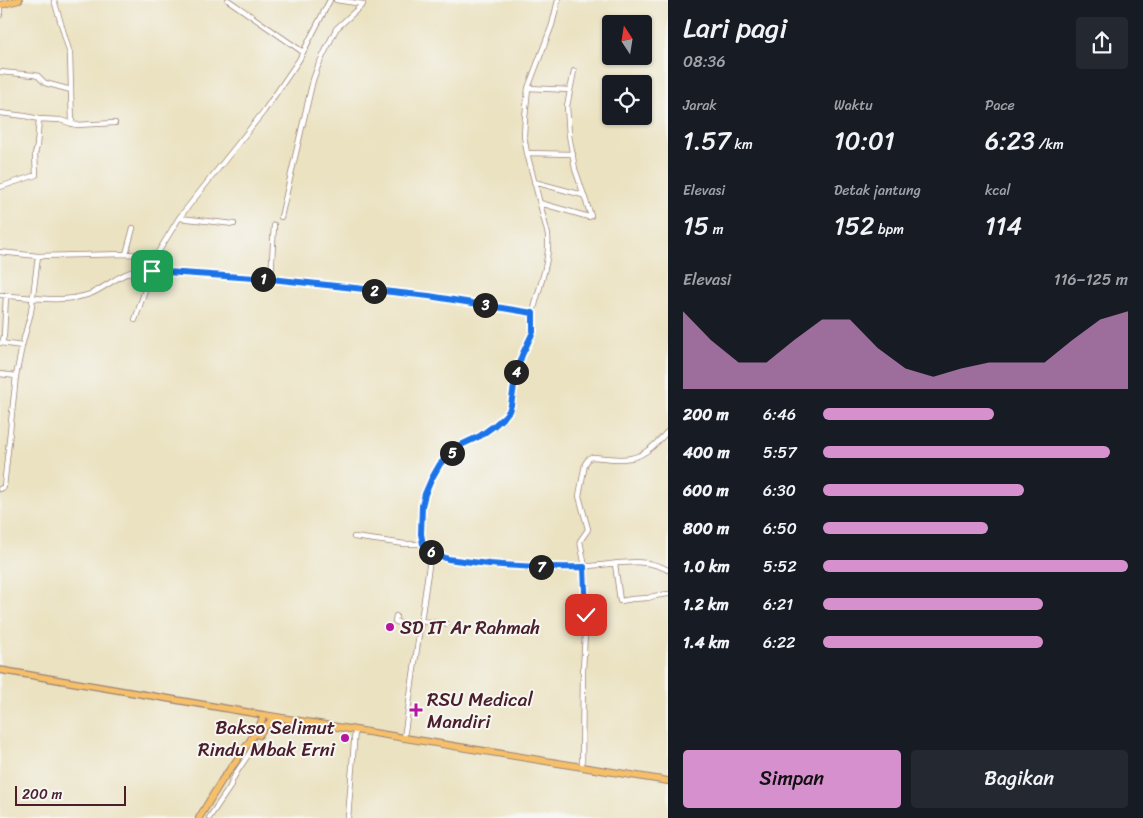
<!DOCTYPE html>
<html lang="id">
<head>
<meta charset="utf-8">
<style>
	:root { --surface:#171b24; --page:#242831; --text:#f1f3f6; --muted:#9ea1a6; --accent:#d690ce }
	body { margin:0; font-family:Sriracha,sans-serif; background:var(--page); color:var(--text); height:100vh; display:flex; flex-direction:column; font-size:19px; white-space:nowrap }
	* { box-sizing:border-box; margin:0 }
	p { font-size:16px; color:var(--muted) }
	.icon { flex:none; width:28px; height:28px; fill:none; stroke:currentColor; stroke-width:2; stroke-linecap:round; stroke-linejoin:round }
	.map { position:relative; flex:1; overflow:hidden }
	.panel { display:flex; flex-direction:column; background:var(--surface); width:475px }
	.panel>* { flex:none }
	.needle { width:32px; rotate:348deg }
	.buttons { position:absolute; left:602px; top:15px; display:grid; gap:10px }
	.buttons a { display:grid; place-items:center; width:50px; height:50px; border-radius:5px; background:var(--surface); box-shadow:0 1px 4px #0004; font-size:25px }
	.scale { position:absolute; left:15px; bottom:12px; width:111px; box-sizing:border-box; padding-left:5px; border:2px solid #4a1f2b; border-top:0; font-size:14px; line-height:18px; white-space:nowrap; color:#4a1f2b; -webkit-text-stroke:4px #f6f6f2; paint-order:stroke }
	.pin { position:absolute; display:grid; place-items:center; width:42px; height:42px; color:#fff; margin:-21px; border-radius:10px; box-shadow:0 2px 8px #0006 }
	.km { position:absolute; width:25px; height:25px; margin:-12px; border-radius:50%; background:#222; color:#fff; font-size:14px; line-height:25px; text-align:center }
	.round { display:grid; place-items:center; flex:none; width:52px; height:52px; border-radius:5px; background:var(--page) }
	.headline { display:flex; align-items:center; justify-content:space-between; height:85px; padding:0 15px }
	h1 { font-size:28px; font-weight:600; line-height:38px }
	.figures { display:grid; grid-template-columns:repeat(3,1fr); gap:8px; height:85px; padding:5px 15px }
	.figures div { display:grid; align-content:center }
	.figures b { font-size:25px; font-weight:600 }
	.figures small { font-size:14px; font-weight:400 }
	.figures p { font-size:14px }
	.chart { height:140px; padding:10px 15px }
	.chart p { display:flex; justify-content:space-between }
	.chart svg { width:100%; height:90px; margin-top:5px; fill:var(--accent); opacity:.7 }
	.cta { display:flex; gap:10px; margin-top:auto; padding:10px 15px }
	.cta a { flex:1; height:58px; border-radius:5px; background:var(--accent); color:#111; font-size:20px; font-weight:600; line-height:58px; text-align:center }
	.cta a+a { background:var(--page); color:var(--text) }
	ul { padding:0 15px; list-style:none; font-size:16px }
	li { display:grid; grid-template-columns:80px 60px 1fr; align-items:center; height:38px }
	li i { height:12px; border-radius:6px; background:var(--accent) }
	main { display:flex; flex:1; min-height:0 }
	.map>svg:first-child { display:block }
</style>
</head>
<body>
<main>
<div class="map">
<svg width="668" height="818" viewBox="0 0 668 818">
	<rect width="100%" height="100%" fill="#f6f6f2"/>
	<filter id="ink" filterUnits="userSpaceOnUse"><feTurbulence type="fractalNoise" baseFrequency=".02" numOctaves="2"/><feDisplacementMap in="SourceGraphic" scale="10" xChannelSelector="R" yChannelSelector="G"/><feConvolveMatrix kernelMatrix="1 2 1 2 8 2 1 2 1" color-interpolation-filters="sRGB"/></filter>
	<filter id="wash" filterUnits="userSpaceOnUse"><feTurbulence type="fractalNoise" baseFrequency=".0096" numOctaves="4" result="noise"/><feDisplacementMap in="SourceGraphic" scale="20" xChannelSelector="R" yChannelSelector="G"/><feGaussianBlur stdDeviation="1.12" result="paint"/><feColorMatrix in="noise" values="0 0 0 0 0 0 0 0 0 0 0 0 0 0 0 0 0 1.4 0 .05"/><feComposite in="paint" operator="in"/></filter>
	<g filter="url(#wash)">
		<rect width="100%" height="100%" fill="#ebe2c1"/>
	</g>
	<g filter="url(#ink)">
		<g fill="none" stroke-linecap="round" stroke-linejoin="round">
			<g stroke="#9a8076" stroke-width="6">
				<path id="minor" d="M54 0 70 54 72 124
					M228 0 303 52
					M558 0 552 25 528 88 525 118 524 136 527 153 548 235C550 262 540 283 534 309 532 316 534 324 533 331 532 335 529 338 528 341 523 352 518 362 516 373 513 385 515 400 509 410 503 421 489 432 478 437 473 439 468 441 464 443 442 455 427 481 422 504 421 510 422 517 421 523 421 541 423 549 440 556 455 562 472 563 488 564 521 567 554 569 587 566 615 565 641 556 668 570
					M0 15V5
					M0 72 34 75 38 76 45 83 71 90
					M528 88 570 90
					M0 113 25 116 39 119 60 120 76 125 115 123
					M527 153 573 154
					M534 182 583 195
					M0 187 36 175 35 154 37 146 39 119
					M540 203 589 217 591 216 575 169 569 135 567 106 574 71
					M281 217 313 80 318 66 336 29 363 4 336 0
					M179 218 234 224
					M0 252 38 256 31 312 22 346 16 376 0 374
					M126 254 141 255 139 270
					M141 255 157 254
					M38 256 126 254 133 228
					M271 279 274 225
					M0 295C29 297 62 304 90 294 107 287 120 273 139 270L271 279 429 297 533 313
					M135 320 157 254 165 241 179 218 264 111 299 60 330 0
					M1 343 22 346
					M2 343 4 336 6 295
					M0 489 4 487 16 376
					M354 537 405 544H423
					M615 564 620 601H621L632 599 648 598 654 596 668 594
					M396 616 395 621 396 622 420 627
					M421 621 447 624
					M404 738 431 552
					M582 767 583 670 586 615 585 567 580 541 587 531 588 529 579 496 585 464 589 458 592 457C608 458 631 463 645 452 654 447 661 438 668 431
					M209 818 230 787C234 771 247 760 254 745L250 742
					M348 818 355 730"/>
			</g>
			<g stroke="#9a8076" stroke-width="8">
				<path id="major" d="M0 670 264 715"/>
			</g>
			<g stroke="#9a8076" stroke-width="8">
				<path id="highway" d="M0 5 19 0
					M259 735 263 729 275 717
					M199 818 222 780 240 756 259 727 264 715 668 781"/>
			</g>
			<use href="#minor" stroke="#fff" stroke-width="4.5"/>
			<use href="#major" stroke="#f6c06b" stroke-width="5.5"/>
			<use href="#highway" stroke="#f6c06b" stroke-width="6"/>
		</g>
	</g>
	<g fill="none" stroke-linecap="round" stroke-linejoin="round" filter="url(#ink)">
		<g stroke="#fff" stroke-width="10">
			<path id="route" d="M152 271 271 279 429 296 533 313V332L522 355 516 373 511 405 509 411 505 416 495 425 480 436 463 444 453 451 440 464 432 478 425 494 422 506 421 534 423 544 431 552 448 559 455 560C498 566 541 568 584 567L586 615"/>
		</g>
		<use href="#route" stroke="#1a73e8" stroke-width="6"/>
	</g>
	<g fill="#b5179e" stroke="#f6f6f2" stroke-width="2">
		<circle cx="390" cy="627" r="5"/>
		<path d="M413.5 702.5h5v5h5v5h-5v5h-5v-5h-5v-5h5z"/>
		<circle cx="345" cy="738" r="5"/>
	</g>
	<g text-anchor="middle" stroke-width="4" stroke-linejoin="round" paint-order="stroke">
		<g font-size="19" fill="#4a1f2b" stroke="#f6f6f2" text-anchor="start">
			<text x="400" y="634">SD IT Ar Rahmah</text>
			<text x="427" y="706">RSU Medical<tspan x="427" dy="22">Mandiri</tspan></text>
			<text x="335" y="734" text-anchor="end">Bakso Selimut<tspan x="335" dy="22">Rindu Mbak Erni</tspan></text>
		</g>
	</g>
</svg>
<div class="buttons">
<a><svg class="needle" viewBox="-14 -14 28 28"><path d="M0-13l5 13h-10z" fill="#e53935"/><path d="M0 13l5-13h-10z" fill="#9ea1a6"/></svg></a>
<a><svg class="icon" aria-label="locate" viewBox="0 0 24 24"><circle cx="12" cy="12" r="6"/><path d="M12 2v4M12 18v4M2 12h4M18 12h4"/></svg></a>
</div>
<div class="scale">200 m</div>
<div class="pin" style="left:152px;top:271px;background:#1e9e55"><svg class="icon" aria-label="arrive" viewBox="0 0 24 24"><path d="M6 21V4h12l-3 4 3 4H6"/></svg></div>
<div class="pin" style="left:586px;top:615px;background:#d93025"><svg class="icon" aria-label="check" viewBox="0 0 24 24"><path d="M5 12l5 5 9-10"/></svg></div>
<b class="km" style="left:263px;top:279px">1</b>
<b class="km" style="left:374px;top:291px">2</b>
<b class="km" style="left:485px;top:305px">3</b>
<b class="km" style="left:516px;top:372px">4</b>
<b class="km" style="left:452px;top:453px">5</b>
<b class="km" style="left:431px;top:552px">6</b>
<b class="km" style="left:541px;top:567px">7</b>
</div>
<section class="panel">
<div class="headline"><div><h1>Lari pagi</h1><p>08:36</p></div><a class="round"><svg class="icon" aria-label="share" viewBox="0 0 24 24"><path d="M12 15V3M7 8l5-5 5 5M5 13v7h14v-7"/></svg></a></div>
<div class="figures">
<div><p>Jarak</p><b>1.57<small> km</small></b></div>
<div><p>Waktu</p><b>10:01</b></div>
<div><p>Pace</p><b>6:23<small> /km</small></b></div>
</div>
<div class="figures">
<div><p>Elevasi</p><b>15<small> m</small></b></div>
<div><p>Detak jantung</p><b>152<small> bpm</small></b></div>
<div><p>kcal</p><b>114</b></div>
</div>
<div class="chart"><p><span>Elevasi</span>116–125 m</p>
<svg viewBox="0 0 160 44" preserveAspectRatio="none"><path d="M0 44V6L10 20L20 31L30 31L40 20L50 10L60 10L70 24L80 34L90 38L100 34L110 31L120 31L130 31L140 20L150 10L160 6V44z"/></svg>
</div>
<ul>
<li><b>200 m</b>6:46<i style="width:56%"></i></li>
<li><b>400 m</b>5:57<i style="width:94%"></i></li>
<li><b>600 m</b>6:30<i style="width:66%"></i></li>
<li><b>800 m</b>6:50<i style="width:54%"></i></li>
<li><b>1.0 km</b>5:52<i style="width:100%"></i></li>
<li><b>1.2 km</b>6:21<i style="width:72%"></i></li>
<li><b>1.4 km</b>6:22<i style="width:72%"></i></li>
</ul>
<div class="cta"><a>Simpan</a><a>Bagikan</a></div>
</section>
</main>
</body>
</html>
